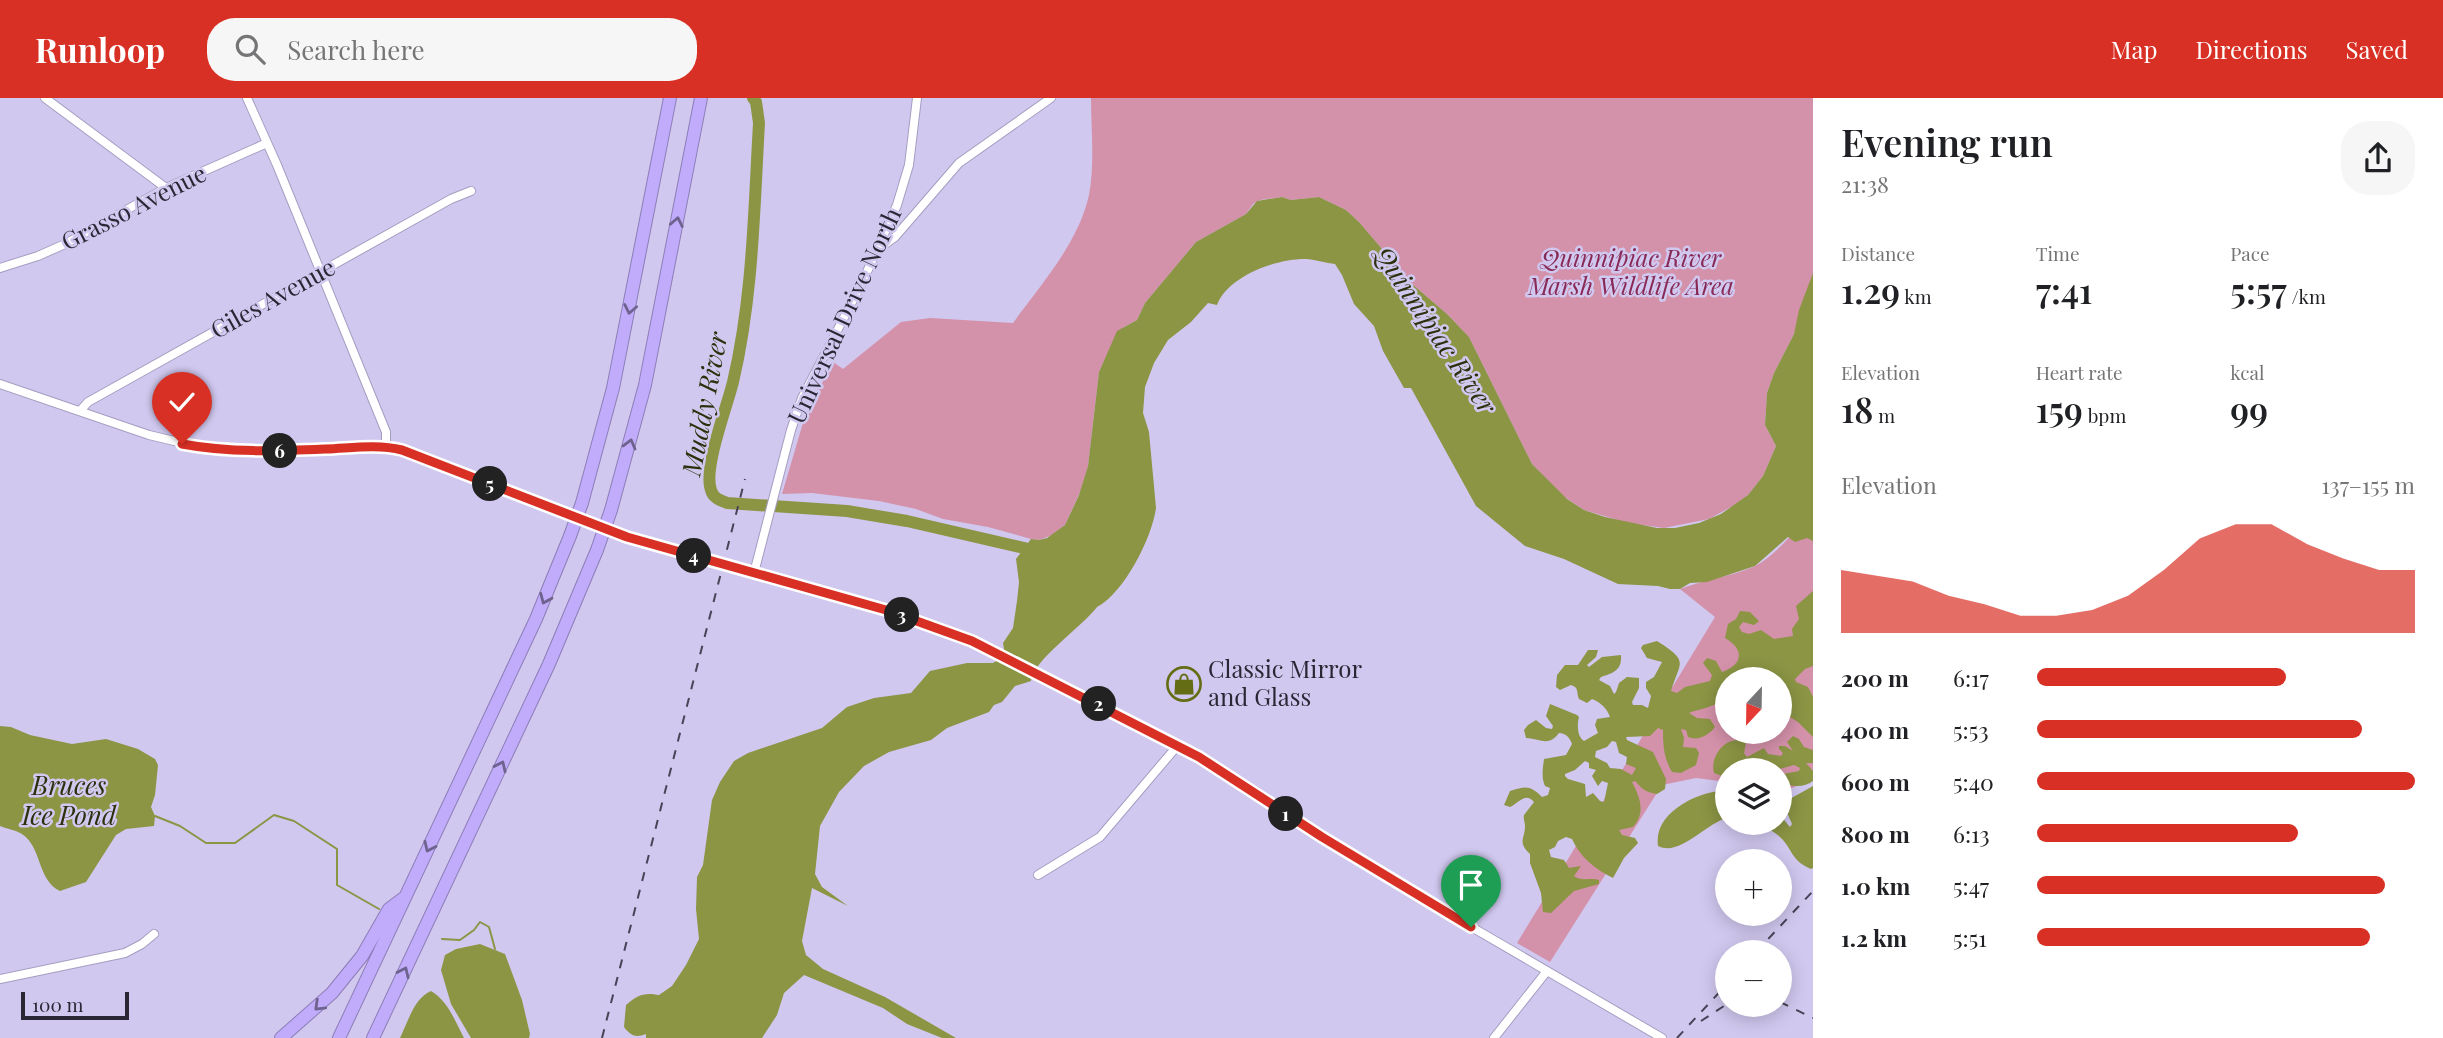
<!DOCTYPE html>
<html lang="en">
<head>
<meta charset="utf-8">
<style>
	:root { --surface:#fff; --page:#f6f6f6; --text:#202124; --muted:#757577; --accent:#d93025 }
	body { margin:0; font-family:"Playfair Display",serif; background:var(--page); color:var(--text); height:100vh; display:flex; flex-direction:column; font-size:26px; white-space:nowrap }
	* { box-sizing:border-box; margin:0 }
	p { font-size:23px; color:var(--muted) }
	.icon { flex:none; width:38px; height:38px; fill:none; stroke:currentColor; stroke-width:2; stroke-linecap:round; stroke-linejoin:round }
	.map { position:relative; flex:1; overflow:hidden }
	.side { display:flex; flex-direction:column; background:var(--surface); width:630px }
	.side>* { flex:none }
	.needle { width:46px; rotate:202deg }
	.controls { position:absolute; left:1715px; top:569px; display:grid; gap:14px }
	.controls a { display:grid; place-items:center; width:77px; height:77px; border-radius:50%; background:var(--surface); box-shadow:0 4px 18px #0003; font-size:35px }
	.scale { position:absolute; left:21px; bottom:18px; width:108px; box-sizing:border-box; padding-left:7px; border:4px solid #2a2735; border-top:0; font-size:19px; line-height:24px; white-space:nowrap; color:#2a2735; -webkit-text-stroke:5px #d1c8ef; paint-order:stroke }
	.pin { position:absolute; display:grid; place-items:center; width:60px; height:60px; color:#fff; margin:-72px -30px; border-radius:50% 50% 50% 0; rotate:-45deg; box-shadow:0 0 7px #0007 }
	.pin .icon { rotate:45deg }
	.km { position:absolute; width:35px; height:35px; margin:-18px; border-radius:50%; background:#222; color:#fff; font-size:19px; line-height:35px; text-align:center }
	.round { display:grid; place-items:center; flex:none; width:74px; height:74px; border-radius:28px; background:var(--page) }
	.overview { display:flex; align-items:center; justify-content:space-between; height:119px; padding:0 28px }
	h1 { font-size:38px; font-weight:600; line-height:52px }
	.figures { display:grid; grid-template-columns:repeat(3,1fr); gap:10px; height:119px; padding:7px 28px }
	.figures div { display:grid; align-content:center }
	.figures b { font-size:35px; font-weight:600 }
	.figures small { font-size:19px; font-weight:400 }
	.figures p { font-size:19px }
	.chart { height:196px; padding:14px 28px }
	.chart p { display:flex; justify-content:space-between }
	.chart svg { width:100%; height:126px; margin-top:7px; fill:var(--accent); opacity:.7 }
	ul { padding:0 28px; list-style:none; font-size:23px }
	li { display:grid; grid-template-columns:112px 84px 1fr; align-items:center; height:52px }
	li i { height:18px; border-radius:9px; background:var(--accent) }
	header { display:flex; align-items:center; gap:42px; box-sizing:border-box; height:98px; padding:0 35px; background:var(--accent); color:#fff }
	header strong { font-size:33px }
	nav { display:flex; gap:38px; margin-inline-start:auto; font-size:24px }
	.search { width:490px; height:63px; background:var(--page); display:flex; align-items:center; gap:18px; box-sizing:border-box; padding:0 24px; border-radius:28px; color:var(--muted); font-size:26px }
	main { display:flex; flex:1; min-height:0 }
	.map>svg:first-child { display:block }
</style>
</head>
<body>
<header>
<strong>Runloop</strong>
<div class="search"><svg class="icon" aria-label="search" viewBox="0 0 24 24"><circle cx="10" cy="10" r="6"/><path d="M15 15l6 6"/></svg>Search here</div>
<nav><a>Map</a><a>Directions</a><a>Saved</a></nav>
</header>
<main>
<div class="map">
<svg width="1813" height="940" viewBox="0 0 1813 940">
	<rect width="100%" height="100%" fill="#d1c8ef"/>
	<path fill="#d491aa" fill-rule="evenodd" d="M1091 0H1813V175L1794 236 1774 275 1767 295 1765 327 1776 348 1763 378 1748 397 1738 405 1709 421 1664 430 1628 425 1584 412 1563 398 1532 366 1469 239 1447 216 1412 186 1359 124 1346 112 1319 99 1291 102 1282 99 1260 102 1253 106 1246 116 1196 144 1145 205 1137 222 1124 229 1115 239 1099 274 1088 368 1081 392 1065 427 1052 437 1039 442 1031 441 988 429 943 421 916 411 879 403 812 395 782 396 805 318 833 264 843 271 901 224 930 220 1013 225C1041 186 1078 146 1089 97 1095 66 1091 31 1091 0Z
		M1813 413V680L1790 691 1780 690V672H1727V684L1696 680 1662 687 1550 864 1517 845 1715 519 1680 491C1703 482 1729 479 1753 469 1776 458 1796 431 1813 413ZM1727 581H1780V634H1727Z"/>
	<path fill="#8b9544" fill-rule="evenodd" d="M1282 99 1291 102 1319 99 1346 112 1359 124 1412 186 1447 216 1469 239 1532 366 1567 401 1584 412 1605 419 1657 430H1675L1699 425 1721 416 1748 397 1763 378 1776 348 1765 327 1767 295 1774 275 1794 236 1799 212 1813 175V443L1807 440 1795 444 1788 439 1755 468 1707 484 1690 485 1680 491H1670L1658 488 1618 486 1564 461 1525 448 1476 408 1411 290H1404L1383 253 1374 228 1354 206 1342 177 1335 166C1326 165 1316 162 1307 161 1277 160 1228 178 1217 207L1208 205 1191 224 1168 242 1154 265 1145 289 1143 315 1149 334 1156 410C1152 440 1124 495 1097 509 1083 528 1032 563 1031 583L1015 588 1002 604 994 607 989 614 947 630 931 642 889 654 864 668 839 694 820 728 815 776 822 789 848 808 812 790 802 843 806 857 823 871 885 899 956 940H942L907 926 883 910 804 877 784 895 777 917 762 940H646V936C636 940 631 938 624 929L626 907C637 897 644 894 659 897L672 888 686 867 699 841 696 811 697 779 703 767 712 702 720 684 734 663 748 655 822 630 847 609 874 600 911 595 930 573 967 565H993L998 562 1004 551 1003 545 1013 530 1017 503 1019 484 1016 461 1031 441 1039 442 1047 440 1065 427 1079 397 1088 368 1099 274 1117 233 1137 222 1145 205 1196 144 1246 116 1257 103Z
		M1813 493V568L1805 571 1795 581 1796 584 1808 589 1813 599V639L1798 624 1780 613V581H1727C1727 610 1710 607 1689 615L1697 620 1710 621 1715 629C1708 638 1698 643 1688 639L1686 632 1681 631 1684 640 1683 649 1696 650 1699 655 1696 667 1681 675 1672 674C1664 660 1663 649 1663 632L1658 630 1650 638 1626 639 1627 642 1653 654 1666 681 1665 691 1657 696C1643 693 1644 692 1635 683L1632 684C1640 699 1646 715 1633 729L1619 732 1622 737 1635 740 1638 745 1624 760 1613 780C1595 771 1580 759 1572 741L1566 739 1558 743 1555 749 1549 752 1551 759 1564 762 1569 770 1581 768 1574 778C1581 784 1591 779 1599 782V786L1574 793 1551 815 1543 814 1541 795 1530 765V756C1517 744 1525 741 1525 728 1525 724 1523 721 1524 717L1534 704C1525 693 1518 706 1510 709L1504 707 1510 693C1526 688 1530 687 1542 699L1548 697 1550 690 1545 688C1541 680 1543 669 1544 661L1566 657 1572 646C1570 640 1566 635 1559 635 1548 649 1542 641 1526 640L1524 632 1528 627 1536 622 1546 630 1552 631 1553 628 1546 618 1550 606 1577 617 1579 619C1577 626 1577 639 1584 643L1598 635 1595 627 1597 621 1610 619C1607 610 1600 604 1592 601L1587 605 1579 601C1576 595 1580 590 1571 587L1560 592 1556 589 1557 577 1565 567H1578L1588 552H1598L1596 559 1587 567 1589 569 1602 559 1621 557C1622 573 1613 575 1601 579L1599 582 1610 588 1614 596 1616 594 1619 585 1627 579 1639 580V590L1632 604 1633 607H1642L1648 610 1651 598 1646 590V584L1654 579 1662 564 1647 560 1641 550 1643 547 1657 543C1690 564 1680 563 1671 593L1677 595 1685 589 1710 583 1712 577 1703 565 1707 560 1716 563 1722 574C1744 566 1744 551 1725 540L1728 526 1736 521 1740 513 1750 514 1759 523 1754 527 1743 524 1739 529 1742 534 1749 536 1761 532 1774 541 1793 538 1792 531 1799 521 1796 508ZM1612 643 1616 644 1619 655 1627 659 1626 666 1636 670 1632 677 1621 671 1610 670 1607 665 1595 659 1596 653 1607 649ZM1585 663 1589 665V670L1596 672 1592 678 1598 688 1602 683 1608 685 1604 704 1600 703 1593 695 1586 699 1585 686 1568 681 1565 678V676L1575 672Z
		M0 628 11 629 30 637 72 646 106 641 138 651 155 661 158 667 155 697 151 709 155 718 154 728 126 731 116 737 86 784 60 793C37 782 42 749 22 736 16 732 7 731 0 728Z
		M1793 638 1799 641 1804 649 1813 652V665H1806L1813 673V683C1804 690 1791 689 1781 684L1783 676 1799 673 1800 670 1794 667 1776 672H1727L1722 678 1714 675C1709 657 1729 634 1746 645L1744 655 1747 659 1764 650 1768 656 1781 658 1783 655 1779 651V648H1785L1793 653 1787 644Z
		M1813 688V770L1811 771C1790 762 1793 751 1780 739 1772 731 1759 727 1748 725L1780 724V717L1790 729 1792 726 1786 712 1788 702Z
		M1727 692V720C1706 725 1680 759 1658 748 1653 714 1699 693 1727 692Z
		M480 846 505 856 522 902 530 936 529 940H471L451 906 441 872 445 857 456 851Z
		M431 893C448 903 455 923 464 940H400C408 924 414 900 431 893Z"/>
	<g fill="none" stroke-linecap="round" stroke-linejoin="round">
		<path stroke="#8b9544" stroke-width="2" d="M155 718 180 728 206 745H235L274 717 294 723 337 751V787L379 811
			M442 841 460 842 474 832 480 824 489 829 495 851"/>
		<path stroke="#8b9544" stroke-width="12" d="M753 0 756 4 759 25C754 112 753 199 733 284 727 309 703 370 711 392 713 400 720 402 727 405L847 413 907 423 1037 453"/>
		<g stroke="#a59dc1" stroke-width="10">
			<path id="minor" d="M45 0 166 90
				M247 0 277 67 386 334V349
				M881 149 895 139 959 65 1051 0
				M0 170 38 158 65 146 166 90 267 45
				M0 286 149 337 208 351 245 353 372 349 402 352 627 439 886 511 972 543 1199 659 1322 739 1463 824 1662 940
				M80 313 88 304 451 101 471 93
				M754 475 791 332 802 300 862 185 897 107 909 67 917 0
				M1038 777 1100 739 1178 647
				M0 881 125 855 142 846 154 836
				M1494 940 1547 873"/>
		</g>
		<g stroke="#8c7db6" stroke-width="14">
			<path id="highway" d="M582 405 613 290 670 0
				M611 412 645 287 701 0
				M281 940 332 895 362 858 389 811 405 799
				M339 940 536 521 570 438
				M373 940 549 566 597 452"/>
		</g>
		<use href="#minor" stroke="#fff" stroke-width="8"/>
		<use href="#highway" stroke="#c0acfb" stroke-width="12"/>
		<path stroke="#484457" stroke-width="2" stroke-dasharray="9 9" stroke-linecap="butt" d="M1756 854 1813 793
			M1780 904 1813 920
			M1701 923 1727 906
			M602 940 745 381
			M1677 940 1727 886"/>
		<g stroke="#8c7db6" stroke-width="14" stroke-linecap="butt">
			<path id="highway-bridge" d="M570 438 582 405
				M597 452 611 412"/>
		</g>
		<use href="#highway-bridge" stroke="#c0acfb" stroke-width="12"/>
	</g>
	<defs><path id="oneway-chevron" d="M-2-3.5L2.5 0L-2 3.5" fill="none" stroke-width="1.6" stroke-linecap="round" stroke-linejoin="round" transform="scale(1.75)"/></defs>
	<g stroke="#6e638e">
		<use href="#oneway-chevron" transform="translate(677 124) rotate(-79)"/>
		<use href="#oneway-chevron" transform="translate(630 211) rotate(101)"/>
		<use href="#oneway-chevron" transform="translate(630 346) rotate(-75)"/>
		<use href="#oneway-chevron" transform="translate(545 501) rotate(113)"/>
		<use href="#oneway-chevron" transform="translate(501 668) rotate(-65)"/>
		<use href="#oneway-chevron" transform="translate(429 749) rotate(115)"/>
		<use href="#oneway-chevron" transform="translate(404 874) rotate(-65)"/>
		<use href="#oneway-chevron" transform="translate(319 908) rotate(136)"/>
	</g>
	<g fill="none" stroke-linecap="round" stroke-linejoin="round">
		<g stroke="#fff" stroke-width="14">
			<path id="route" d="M182 346C230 355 277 353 326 351 352 350 377 346 402 352L627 439 886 512 972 543 1199 659 1322 739 1471 829"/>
		</g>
		<use href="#route" stroke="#d93025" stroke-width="9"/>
	</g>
	<defs>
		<g id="shop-ring" transform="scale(1.75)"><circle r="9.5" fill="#d1c8ef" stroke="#656d14" stroke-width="1.5"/><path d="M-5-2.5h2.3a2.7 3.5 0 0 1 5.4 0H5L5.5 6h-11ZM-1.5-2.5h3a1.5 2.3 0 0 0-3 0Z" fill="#656d14"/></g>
	</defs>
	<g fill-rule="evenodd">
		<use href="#shop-ring" x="1184" y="586"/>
	</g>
	<g text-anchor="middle" stroke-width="5" stroke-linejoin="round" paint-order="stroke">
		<g font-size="24" fill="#2a2735" stroke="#d1c8ef">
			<text transform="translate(134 110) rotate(-27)" y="8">Grasso Avenue</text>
			<text transform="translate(273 201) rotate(-29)" y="8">Giles Avenue</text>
			<text transform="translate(845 218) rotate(-65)" y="8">Universal Drive North</text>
		</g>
		<g font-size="24" font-style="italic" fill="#882956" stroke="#d1c8ef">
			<text x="1631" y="169">Quinnipiac River<tspan x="1631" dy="28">Marsh Wildlife Area</tspan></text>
		</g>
		<g font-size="24" fill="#2a2735" stroke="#d1c8ef" text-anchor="start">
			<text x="1208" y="580">Classic Mirror<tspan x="1208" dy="28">and Glass</tspan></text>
		</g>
		<g font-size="26" font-style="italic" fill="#2c300c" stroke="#d1c8ef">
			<text transform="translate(1435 232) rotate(56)" y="9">Quinnipiac River</text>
			<text transform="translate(705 306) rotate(-79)" y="9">Muddy River</text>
			<text x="69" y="697">Bruces<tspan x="69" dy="30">Ice Pond</tspan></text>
		</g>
	</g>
</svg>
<div class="controls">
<a><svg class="needle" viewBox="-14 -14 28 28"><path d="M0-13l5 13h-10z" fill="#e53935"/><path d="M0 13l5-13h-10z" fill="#757577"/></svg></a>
<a><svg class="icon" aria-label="layers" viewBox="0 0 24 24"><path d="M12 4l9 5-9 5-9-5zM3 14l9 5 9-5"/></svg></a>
<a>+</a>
<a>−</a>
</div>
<div class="scale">100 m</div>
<div class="pin" style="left:1471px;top:829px;background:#1e9e55"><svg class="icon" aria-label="arrive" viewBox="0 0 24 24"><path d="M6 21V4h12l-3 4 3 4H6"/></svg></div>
<div class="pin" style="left:182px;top:346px;background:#d93025"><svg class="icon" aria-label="check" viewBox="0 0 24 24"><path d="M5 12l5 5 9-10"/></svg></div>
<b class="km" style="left:1286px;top:716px">1</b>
<b class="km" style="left:1099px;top:606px">2</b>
<b class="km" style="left:902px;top:517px">3</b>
<b class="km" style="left:694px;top:458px">4</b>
<b class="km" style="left:490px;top:386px">5</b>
<b class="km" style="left:280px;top:353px">6</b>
</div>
<section class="side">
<div class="overview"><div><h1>Evening run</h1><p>21:38</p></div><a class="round"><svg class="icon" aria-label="share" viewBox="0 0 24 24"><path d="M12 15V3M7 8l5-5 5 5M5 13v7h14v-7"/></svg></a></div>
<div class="figures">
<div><p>Distance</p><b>1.29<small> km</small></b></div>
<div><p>Time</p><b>7:41</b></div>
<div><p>Pace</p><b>5:57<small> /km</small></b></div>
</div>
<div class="figures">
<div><p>Elevation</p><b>18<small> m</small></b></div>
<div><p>Heart rate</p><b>159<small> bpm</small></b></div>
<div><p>kcal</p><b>99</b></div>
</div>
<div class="chart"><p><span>Elevation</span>137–155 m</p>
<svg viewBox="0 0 160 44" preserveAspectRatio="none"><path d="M0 44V22L10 24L20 26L30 31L40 34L50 38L60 38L70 36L80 31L90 22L100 11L110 6L120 6L130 13L140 18L150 22L160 22V44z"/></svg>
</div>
<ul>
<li><b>200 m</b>6:17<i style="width:66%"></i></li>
<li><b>400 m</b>5:53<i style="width:86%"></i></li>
<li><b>600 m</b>5:40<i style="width:100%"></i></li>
<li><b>800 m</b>6:13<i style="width:69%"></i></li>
<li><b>1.0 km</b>5:47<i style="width:92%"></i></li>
<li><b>1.2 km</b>5:51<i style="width:88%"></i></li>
</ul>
</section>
</main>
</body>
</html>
